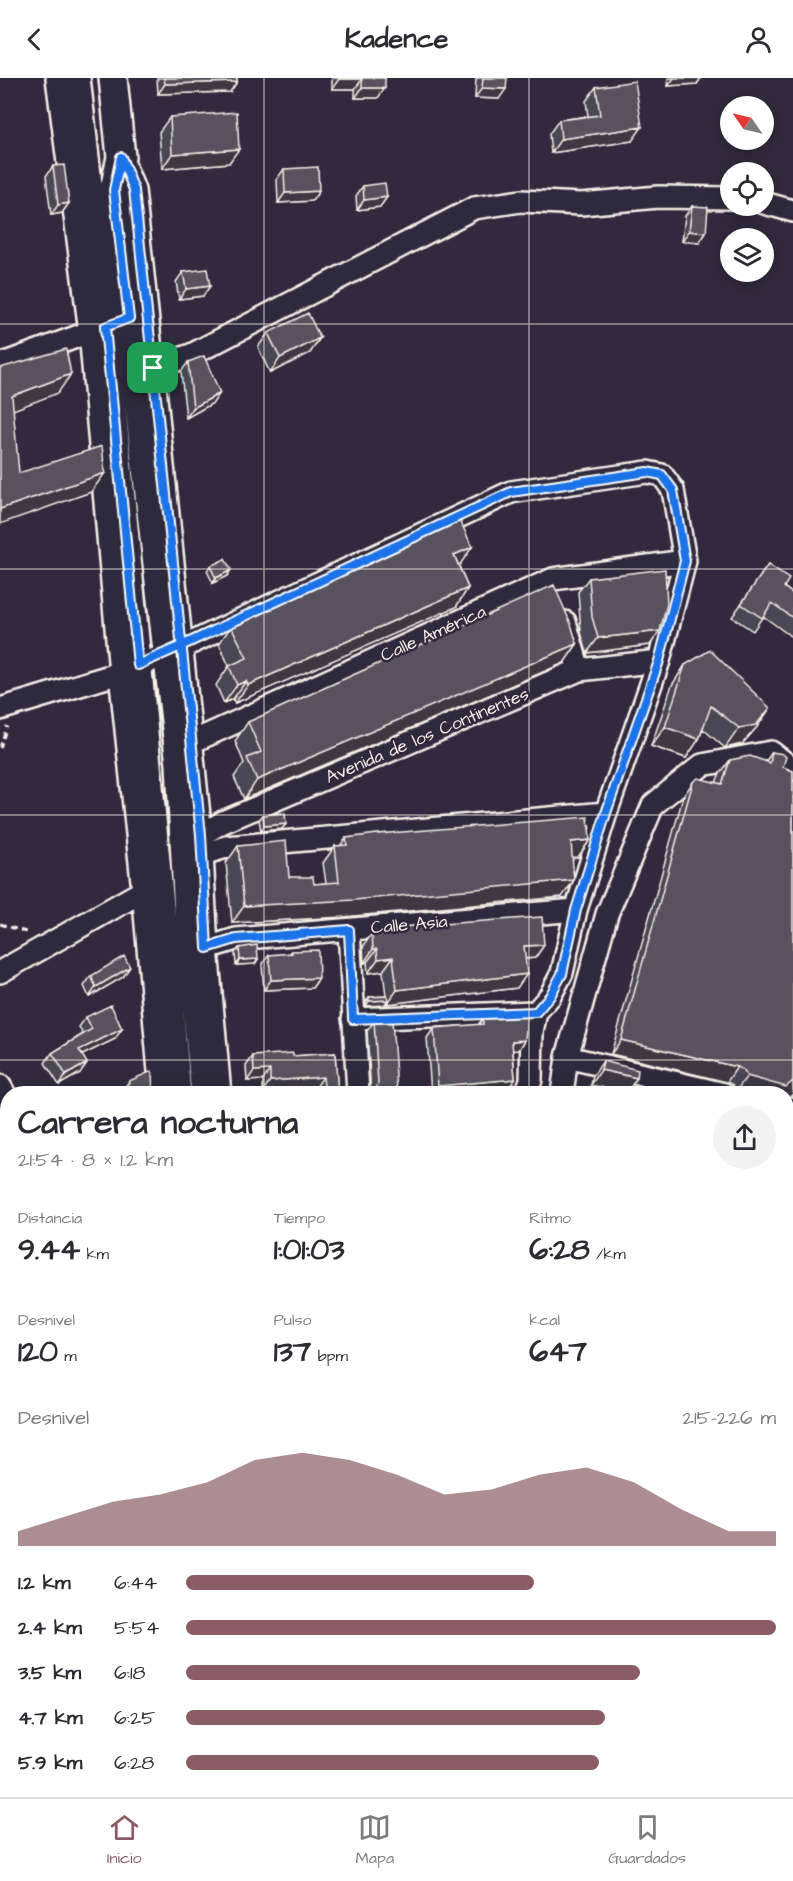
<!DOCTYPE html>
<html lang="es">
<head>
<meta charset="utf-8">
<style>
	:root { --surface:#fff; --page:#f2f2f3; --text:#2b2b33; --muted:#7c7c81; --line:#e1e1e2; --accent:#8a5d65 }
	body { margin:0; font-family:"Architects Daughter",sans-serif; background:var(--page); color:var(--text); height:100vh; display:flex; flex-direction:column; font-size:22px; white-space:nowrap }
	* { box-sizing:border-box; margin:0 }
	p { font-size:20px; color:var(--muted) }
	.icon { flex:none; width:33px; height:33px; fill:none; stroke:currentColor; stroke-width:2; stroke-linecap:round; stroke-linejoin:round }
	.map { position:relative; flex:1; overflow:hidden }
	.side { position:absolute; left:0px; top:1008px; width:794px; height:711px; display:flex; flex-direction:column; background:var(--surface); border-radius:24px 24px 0 0; box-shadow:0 3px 15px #0003 }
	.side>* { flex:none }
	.needle { width:39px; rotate:304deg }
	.controls { position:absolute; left:720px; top:18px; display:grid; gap:12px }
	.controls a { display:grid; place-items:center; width:54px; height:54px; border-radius:50%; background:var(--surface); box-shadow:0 3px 15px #0003; font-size:30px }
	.pin { position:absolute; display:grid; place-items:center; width:51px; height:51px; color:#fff; margin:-26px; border-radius:12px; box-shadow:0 3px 9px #0006 }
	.round { display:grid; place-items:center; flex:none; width:63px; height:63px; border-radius:32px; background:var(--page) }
	.headline { display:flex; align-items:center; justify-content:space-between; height:102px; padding:0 18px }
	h1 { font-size:33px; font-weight:800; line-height:45px }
	.stats { display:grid; grid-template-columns:repeat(3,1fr); gap:9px; height:102px; padding:6px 18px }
	.stats div { display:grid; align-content:center }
	.stats b { font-size:30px; font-weight:800 }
	.stats small { font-size:16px; font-weight:400 }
	.stats p { font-size:16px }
	.chart { height:168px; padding:12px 18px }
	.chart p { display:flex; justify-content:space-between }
	.chart svg { width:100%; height:108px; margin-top:6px; fill:var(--accent); opacity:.7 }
	ul { padding:0 18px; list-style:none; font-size:20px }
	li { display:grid; grid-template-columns:96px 72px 1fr; align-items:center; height:45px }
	li i { height:15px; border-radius:8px; background:var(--accent) }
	header { display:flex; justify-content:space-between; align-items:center; height:78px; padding:0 18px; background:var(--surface); font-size:27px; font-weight:800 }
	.menu { display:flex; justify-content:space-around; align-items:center; height:84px; border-top:2px solid var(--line); background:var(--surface); font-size:16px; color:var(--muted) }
	.menu a { display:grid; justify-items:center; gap:3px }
	.menu .on { color:var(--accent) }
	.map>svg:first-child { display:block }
</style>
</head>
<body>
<header><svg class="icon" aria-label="back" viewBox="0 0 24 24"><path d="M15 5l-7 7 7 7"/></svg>Kadence<svg class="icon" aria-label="person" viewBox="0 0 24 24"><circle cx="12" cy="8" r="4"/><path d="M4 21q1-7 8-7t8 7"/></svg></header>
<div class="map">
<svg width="793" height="1719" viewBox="0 0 793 1719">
	<rect width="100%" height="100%" fill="#2f2a3d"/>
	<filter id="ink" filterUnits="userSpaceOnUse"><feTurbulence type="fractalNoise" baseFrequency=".0167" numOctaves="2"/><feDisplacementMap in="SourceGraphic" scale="12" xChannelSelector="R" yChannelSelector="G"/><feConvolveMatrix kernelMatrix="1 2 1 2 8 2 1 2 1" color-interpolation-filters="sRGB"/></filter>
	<g filter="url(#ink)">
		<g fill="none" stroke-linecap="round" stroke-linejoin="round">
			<g stroke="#f4f1e8" stroke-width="26">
				<path id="minor" d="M57 0 90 254 120 595 143 813 161 1016
					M121 79 134 112 153 290 201 757 207 870 220 1016
					M764 125 793 133
					M0 287 103 249
					M153 290 191 277 474 130 521 123 581 126 658 119 730 120
					M565 544 579 592
					M0 631 120 595 168 576 511 414 647 394 662 397 673 412 685 483 659 583 606 735 576 832 562 895 550 918 536 934 532 954 531 1002 526 1016
					M192 664 553 501 685 483
					M201 757 223 744 579 592 659 583
					M203 776 226 769 606 735
					M349 852 358 1016
					M207 870 236 861 576 832
					M0 894 143 813
					M353 941 536 934
					M567 979 724 1016
					M0 1008 8 1022
					M562 1016 567 979 607 836 653 727 702 687 771 674 793 691
					M786 1030 793 1031
					M0 1339H8
					M221 1712V1719
					M281 1712V1719
					M29 1719V1712
					M498 1719V1712"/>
			</g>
			<g stroke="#f4f1e8" stroke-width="32">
				<path id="major" d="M76 0C115 338 147 677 177 1016
					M113 0 121 79 114 112 180 686 189 855 205 1016
					M237 1712V1719
					M262 1712V1719"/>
			</g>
			<path stroke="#f4f1e8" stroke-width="3" stroke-dasharray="6 4.5" stroke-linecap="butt" d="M0 670 7 648
				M0 846 29 855"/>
			<use href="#minor" stroke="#2f2a3d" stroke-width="21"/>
			<use href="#major" stroke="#2f2a3d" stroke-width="27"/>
		</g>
		<path fill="#4a4752" stroke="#f4f1e8" stroke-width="1.5" d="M157 0H237V4L230 14 158 16Z
			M332 0H385L378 20H355V11H332Z
			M476 0H507L499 21 475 20Z
			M668 0H701L697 6 668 8Z
			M596 9 632 63 551 75 549 56 559 42 588 38 586 23Z
			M170 39 229 85 162 91 159 54Z
			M53 88 69 125 62 135 51 137 46 98Z
			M284 91 319 113 312 123 278 125 277 101Z
			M363 108 387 119 380 129 357 132 356 118Z
			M692 128 706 155 699 165 682 163 685 138Z
			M183 194 210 208 203 218 179 221 176 204Z
			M268 255 320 260 310 275 270 295 258 269Z
			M188 284 213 325 186 340 181 294Z
			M768 487 784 509 793 516V560L763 538 753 553 732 539Z
			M210 488 227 498 213 505 207 493Z
			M459 488 468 510 456 529 235 625 233 621 224 625 216 607 229 588 219 566 231 548Z
			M589 500 660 553 650 567 587 575 581 554 578 514Z
			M577 566 564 585 244 721 234 699 244 685 235 663 248 644Z
			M685 587 770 630 757 649 742 666 725 670 703 651 699 661 686 680 651 668 672 607Z
			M772 674 783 689 793 693V1018H786V1016H745L736 1013 733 1007 727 1004 611 976 683 719 693 704 716 705 719 697 730 682 766 683Z
			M263 737 286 746 282 751 261 753 259 742Z
			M346 760 590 762 578 779 573 780 562 819 343 839 232 845 226 785 238 768 289 799 314 806 326 805 323 785 335 768H340Z
			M399 849 544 867 535 880 525 881 517 910 387 926V923L384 927 366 928V924L369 919 386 918 383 893 368 895 367 884 364 885 363 869 372 855 396 853Z
			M239 870 258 881 255 886 236 887 235 875Z
			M291 873 319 900 312 910 264 912 262 887 269 877 290 876Z
			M91 898 123 899 89 919 84 908Z
			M86 939 115 961 82 977 80 995 59 1007 45 985 52 975 83 956 79 949Z
			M483 940 525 962 519 972H513L515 1001 508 1011 456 1016H431L427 960 434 950 478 947Z
			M374 943 394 1016H371L367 953Z
			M335 975 338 1016H317L316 1009 263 1013V1002L247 1003 246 988 253 978H293Z
			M603 983 637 1000 626 1015 591 1007 593 998Z
			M129 1003 153 1016H122V1013Z
			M793 1174V1225L786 1220V1182Z
			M793 1403V1433L786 1432V1419L789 1409Z
			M3 1540H8V1612L0 1611V1544Z
			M328 1712H362V1719H328Z
			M629 1712H653L651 1719H624Z"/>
		<path fill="#3c3942" stroke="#f4f1e8" stroke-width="1.5" d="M674 0H701L697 6 668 8Z
			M339 1H362L355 11H332Z
			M237 4 230 14 158 16 165 6Z
			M362 10H385L378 20H355Z
			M482 10 506 11 499 21 475 20Z
			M642 49 632 63 551 75 561 61Z
			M239 71 229 85 162 91 172 76Z
			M319 113 312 123 278 125 285 115Z
			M387 119 380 129 357 132 364 122Z
			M69 125 62 135 51 137 58 127Z
			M689 153 706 155 699 165 682 163Z
			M210 208 203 218 179 221 186 211Z
			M320 260 310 275 270 295 280 280Z
			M71 296 58 315 0 337 12 318Z
			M220 315 213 325 186 340 193 330Z
			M105 395 91 414 0 446V431Z
			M472 469 459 488 454 477Z
			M231 492 227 498 213 505 216 500Z
			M468 510 456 529 235 625 248 607Z
			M660 553 650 567 587 575 598 560Z
			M577 566 564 585 244 721 257 702Z
			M246 603 233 621 224 625 237 607Z
			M770 630 757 649 742 666 725 670 739 650Z
			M665 649 699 661 686 680 651 668Z
			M286 746 282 751 261 753 264 748Z
			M590 762 578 779 560 781 571 764Z
			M574 802 562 819 343 839 232 845 244 828Z
			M544 867 535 880 514 882 524 868Z
			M373 871H377L367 884 364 885Z
			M393 879 383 893 368 895 378 881Z
			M258 881 255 886 236 887 240 882Z
			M130 889 123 899 89 919 96 909Z
			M527 896 517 910 387 926 397 912Z
			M319 900 312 910 264 912 271 902Z
			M388 922 384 927 366 928 369 923Z
			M122 951 115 961 72 982 79 972Z
			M525 962 519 972 505 973 512 963Z
			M621 962 737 989 727 1004 611 976Z
			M87 985 80 995 59 1007 66 997Z
			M270 992 263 1002 247 1003 254 993Z
			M601 992 637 1000 626 1015 591 1007Z
			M747 998 793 1003V1018H786V1016H745L736 1013Z
			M323 999 316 1009 263 1013 270 1003Z
			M515 1001 508 1011 456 1016H433L438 1008Z
			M397 1011 394 1016H374L376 1012Z
			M0 1127H8V1137H0Z
			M790 1421 793 1422V1433L786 1432V1426Z
			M0 1474H8V1488L0 1489Z
			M786 1517 793 1519V1536L786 1534Z
			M0 1602 8 1603V1612L0 1611Z
			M125 1712H154L150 1717 121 1716Z"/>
		<path fill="#56525f" stroke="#f4f1e8" stroke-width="1.5" d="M164 0H237V4L165 6Z
			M339 0H385V10H362V1H339Z
			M483 0H507L506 11 482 10Z
			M635 3 642 49 561 61 559 42 600 37 596 9Z
			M237 34 239 71 172 76 170 39Z
			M64 87 69 125 58 127 53 88Z
			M318 89 319 113 285 115 284 91Z
			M385 105 387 119 364 122 363 108Z
			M692 128 708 129 706 155 689 153Z
			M207 191 210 208 186 211 183 194Z
			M308 235 320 260 280 280 268 255Z
			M66 271 71 296 12 318 19 395 102 368 105 395 0 431V290Z
			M204 278 220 315 193 330 188 284Z
			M460 442 472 469 454 477 468 510 248 607 246 603 237 607 229 588 247 580 231 548Z
			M225 481 231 492 216 500 210 488Z
			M768 487 789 501 784 509 793 516V540L772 525 762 540 741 526Z
			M665 491 667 526 660 553 598 560 592 539 589 500Z
			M554 507 571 546 577 566 257 702 247 680 261 674 248 644Z
			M710 572 770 630 756 647 739 650 711 628 699 661 665 649 685 587Z
			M772 674 783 676 786 679 783 689 793 693V1003L786 1009 747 998 743 992 737 989 621 962 693 704 698 700 722 706 730 682 750 678 770 685Z
			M285 735 286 746 264 748 263 737Z
			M588 739 590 762 571 764 574 802 354 822 244 828 238 768 286 763 289 799H313L314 806 339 804 335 768 347 767 346 760 377 756Z
			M542 839 544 867 524 868 527 896 397 912 393 879 378 881 377 871H373L372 855 399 853V849Z
			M257 867 258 881 240 882 239 870Z
			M318 872 319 900 271 902 269 877 292 875 291 873Z
			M124 878 130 889 96 909 91 898Z
			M387 918 388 922 369 923V919Z
			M111 927 122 951 79 972 87 985 66 997 52 975 92 951 86 939Z
			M527 938 525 962 512 963 515 1001 438 1008 434 950 483 946V940Z
			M374 943H392L397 1011 376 1012 378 1005Z
			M293 975V978L335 975 338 1016H325L323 999 270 1003V992L254 993 253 978Z
			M603 983 638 992 637 1000 601 992Z
			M152 993 153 1016H129V1003Z
			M786 1042 793 1043V1064L786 1120Z
			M0 1115H8V1127H0Z
			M793 1174V1202L790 1197 788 1179Z
			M793 1409V1422L790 1421Z
			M0 1430H8V1474H0Z
			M786 1447 793 1448V1519L786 1517Z
			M3 1540H8V1603L0 1602V1575Z
			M335 1712H362V1719H334Z
			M631 1712H653L654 1715 651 1719H632Z"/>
	</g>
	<g fill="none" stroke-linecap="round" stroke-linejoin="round" filter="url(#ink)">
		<g stroke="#fff" stroke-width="12">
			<path id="route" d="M153 290 201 757 207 870 236 861 349 852 353 941 536 934 550 918 562 896 576 832 606 735 659 583 685 483 673 412 662 397 647 394 511 414 181 568 138 587 105 249 129 240 114 112 121 79 134 112 153 290"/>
		</g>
		<use href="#route" stroke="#1a73e8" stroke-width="8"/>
	</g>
	<path fill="none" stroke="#f4f1e8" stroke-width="1.5" stroke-opacity="0.55" d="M264 0V1016M529 0V1016M0 246H793M0 491H793M0 737H793M0 982H793M0 1228H8M786 1228H793M0 1473H8M786 1473H793M264 1712V1719M529 1712V1719"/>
	<g text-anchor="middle" stroke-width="5" stroke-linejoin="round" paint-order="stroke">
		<g font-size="18" fill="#f4f1e8" stroke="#2f2a3d">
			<text transform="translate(433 555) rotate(-24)" y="6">Calle América</text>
			<text transform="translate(427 657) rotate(-23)" y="6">Avenida de los Continentes</text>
			<text transform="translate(409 846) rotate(-5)" y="6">Calle Asia</text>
		</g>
	</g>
</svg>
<div class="controls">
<a><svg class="needle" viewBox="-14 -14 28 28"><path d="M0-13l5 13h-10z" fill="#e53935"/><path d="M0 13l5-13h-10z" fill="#7c7c81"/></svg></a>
<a><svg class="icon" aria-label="locate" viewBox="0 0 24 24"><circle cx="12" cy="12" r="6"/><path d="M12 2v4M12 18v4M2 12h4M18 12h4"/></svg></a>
<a><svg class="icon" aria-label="layers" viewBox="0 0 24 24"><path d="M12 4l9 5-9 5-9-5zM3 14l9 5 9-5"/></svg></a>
</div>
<div class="pin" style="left:153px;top:290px;background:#1e9e55"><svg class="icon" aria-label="arrive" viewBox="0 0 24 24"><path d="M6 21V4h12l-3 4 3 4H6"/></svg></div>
<section class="side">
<div class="headline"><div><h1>Carrera nocturna</h1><p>21:54 · 8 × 1.2 km</p></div><a class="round"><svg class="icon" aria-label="share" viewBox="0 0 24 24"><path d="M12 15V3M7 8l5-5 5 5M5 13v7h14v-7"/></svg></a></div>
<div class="stats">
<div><p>Distancia</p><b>9.44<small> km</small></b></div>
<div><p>Tiempo</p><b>1:01:03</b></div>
<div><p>Ritmo</p><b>6:28<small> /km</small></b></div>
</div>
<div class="stats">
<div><p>Desnivel</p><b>120<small> m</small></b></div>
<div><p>Pulso</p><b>137<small> bpm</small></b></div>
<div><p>kcal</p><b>647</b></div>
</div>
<div class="chart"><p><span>Desnivel</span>215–226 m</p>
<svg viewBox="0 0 160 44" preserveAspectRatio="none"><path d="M0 44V38L10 32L20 26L30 23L40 18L50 9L60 6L70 9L80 15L90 23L100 21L110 15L120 12L130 18L140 29L150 38L160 38V44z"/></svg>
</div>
<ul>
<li><b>1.2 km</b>6:44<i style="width:59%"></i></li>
<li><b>2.4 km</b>5:54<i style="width:100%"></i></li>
<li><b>3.5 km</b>6:18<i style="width:77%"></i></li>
<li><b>4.7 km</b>6:25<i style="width:71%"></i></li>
<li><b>5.9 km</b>6:28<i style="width:70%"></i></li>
</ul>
</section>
</div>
<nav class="menu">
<a class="on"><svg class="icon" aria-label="home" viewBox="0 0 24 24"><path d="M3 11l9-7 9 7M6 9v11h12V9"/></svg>Inicio</a>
<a><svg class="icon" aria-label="map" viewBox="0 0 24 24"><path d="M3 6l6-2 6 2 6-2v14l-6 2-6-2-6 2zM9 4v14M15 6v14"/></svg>Mapa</a>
<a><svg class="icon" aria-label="saved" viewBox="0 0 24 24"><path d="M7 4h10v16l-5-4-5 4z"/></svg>Guardados</a>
</nav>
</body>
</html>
